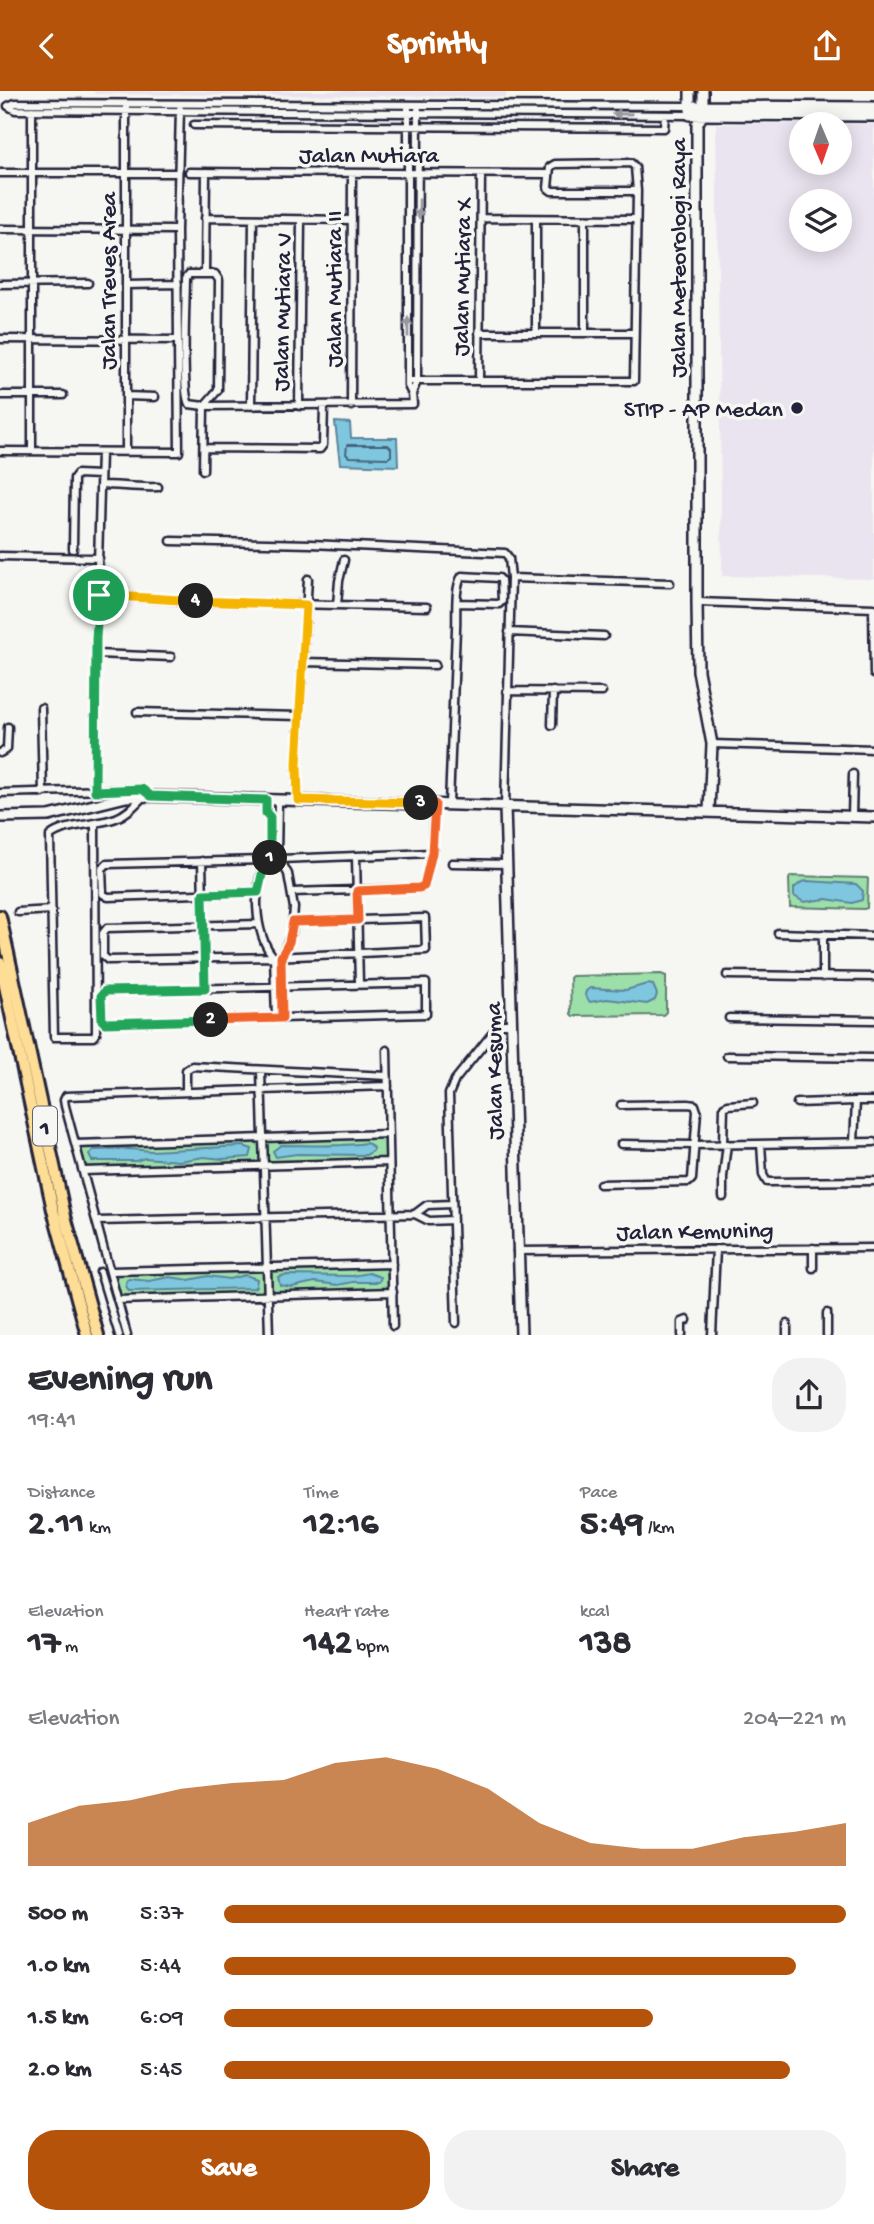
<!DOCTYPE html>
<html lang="en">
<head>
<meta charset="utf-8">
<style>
	:root { --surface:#fff; --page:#f2f2f3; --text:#2b2b33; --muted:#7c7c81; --accent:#b45309 }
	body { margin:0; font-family:"Gochi Hand",sans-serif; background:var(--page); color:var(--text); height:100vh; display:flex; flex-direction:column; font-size:26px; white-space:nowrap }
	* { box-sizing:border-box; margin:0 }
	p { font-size:23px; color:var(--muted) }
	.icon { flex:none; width:38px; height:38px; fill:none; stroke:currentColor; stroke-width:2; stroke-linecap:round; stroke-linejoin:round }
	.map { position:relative; height:1244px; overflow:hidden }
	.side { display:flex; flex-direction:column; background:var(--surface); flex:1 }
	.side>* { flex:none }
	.needle { width:46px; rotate:178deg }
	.buttons { position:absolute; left:789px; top:21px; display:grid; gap:14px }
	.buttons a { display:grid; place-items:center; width:63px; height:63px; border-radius:50%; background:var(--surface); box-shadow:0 4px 18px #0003; font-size:35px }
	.pin { position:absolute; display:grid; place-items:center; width:60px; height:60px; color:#fff; margin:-30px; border:4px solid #fff; border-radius:50%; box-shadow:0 2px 7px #0007 }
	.km { position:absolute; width:35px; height:35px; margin:-18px; border-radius:50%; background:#222; color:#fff; font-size:19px; line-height:35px; text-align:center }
	.round { display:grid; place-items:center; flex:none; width:74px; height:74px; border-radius:28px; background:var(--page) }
	.overview { display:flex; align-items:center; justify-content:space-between; height:119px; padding:0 28px }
	h1 { font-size:38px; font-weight:800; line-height:52px }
	.metrics { display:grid; grid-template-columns:repeat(3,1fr); gap:10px; height:119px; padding:7px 28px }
	.metrics div { display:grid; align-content:center }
	.metrics b { font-size:35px; font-weight:800 }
	.metrics small { font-size:19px; font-weight:400 }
	.metrics p { font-size:19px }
	.chart { height:196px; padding:14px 28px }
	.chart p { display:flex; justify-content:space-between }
	.chart svg { width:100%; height:126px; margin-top:7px; fill:var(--accent); opacity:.7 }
	.primary-button { display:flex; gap:14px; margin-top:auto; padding:14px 28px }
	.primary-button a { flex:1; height:80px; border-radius:28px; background:var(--accent); color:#fff; font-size:28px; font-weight:800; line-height:80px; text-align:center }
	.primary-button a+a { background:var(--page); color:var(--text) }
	ul { padding:0 28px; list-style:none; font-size:23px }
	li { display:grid; grid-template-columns:112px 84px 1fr; align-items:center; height:52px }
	li i { height:18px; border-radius:9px; background:var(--accent) }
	header { display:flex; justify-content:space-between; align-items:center; height:91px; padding:0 28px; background:var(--accent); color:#fff; font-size:32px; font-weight:800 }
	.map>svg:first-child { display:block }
</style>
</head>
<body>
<header><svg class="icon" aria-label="back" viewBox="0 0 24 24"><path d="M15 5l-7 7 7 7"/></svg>Sprintly<svg class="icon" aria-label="share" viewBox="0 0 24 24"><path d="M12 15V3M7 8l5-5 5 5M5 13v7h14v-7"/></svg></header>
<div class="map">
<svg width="874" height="1244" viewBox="0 0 874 1244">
	<rect width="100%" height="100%" fill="#f6f6f2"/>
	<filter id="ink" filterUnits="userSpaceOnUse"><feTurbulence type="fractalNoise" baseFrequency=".0143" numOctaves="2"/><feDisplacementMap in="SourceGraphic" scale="14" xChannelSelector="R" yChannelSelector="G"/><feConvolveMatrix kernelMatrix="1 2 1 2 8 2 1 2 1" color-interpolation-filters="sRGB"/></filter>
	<g filter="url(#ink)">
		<path fill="#eae4f0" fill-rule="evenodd" d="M94 0H506V6L95 3Z
			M716 33H874V488L722 485ZM840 33V72H802V33ZM840 110V149H802V110Z"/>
		<path fill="#9ddfa9" stroke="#608072" stroke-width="2" d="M791 785 867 787 868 788 867 817 864 818 790 816 789 788Z
			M661 883 666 885V921L663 924 573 925 571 923 570 887 572 885Z
			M381 1047 386 1049 387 1065 383 1069 270 1072 266 1069V1053L269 1050Z
			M256 1050 260 1053V1070L257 1073 86 1077 81 1059 84 1055Z
			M386 1176 390 1179V1196L385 1198 273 1201 270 1198V1183L273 1179Z
			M260 1179 263 1182 264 1198 260 1202 122 1205 119 1202 115 1188 118 1183Z"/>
		<path fill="#7fc7df" stroke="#5a859d" stroke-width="2" d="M335 331 350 332 351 347H397L398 375 340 373Z
			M807 790 856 793 863 800 862 809 852 812 826 808 804 811 794 805V797L802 791Z
			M647 893 653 894 657 903 655 909 647 913 607 908 590 911 585 904 586 900 590 897 626 899Z
			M365 1052 369 1053 373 1057V1060L366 1064 297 1063 276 1066 273 1060 281 1054C302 1054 322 1055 342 1054 350 1053 357 1054 365 1052Z
			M243 1055 252 1058 250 1066 222 1068 204 1066 179 1070 145 1067 136 1070H92L89 1064 93 1059 130 1058 151 1060Z
			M369 1182 381 1186 379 1191H353L338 1194 315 1191 292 1196 280 1194 278 1186 285 1184 353 1185Z
			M245 1184 257 1188 256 1195 254 1197 129 1200 126 1195 127 1189 130 1188 149 1190 170 1186 189 1189 208 1185 229 1188Z"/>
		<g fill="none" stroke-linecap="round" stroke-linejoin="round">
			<path stroke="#47647d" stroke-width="2" d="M347 354H388L391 357V365L388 367 349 366 346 363Z"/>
			<g stroke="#22223b" stroke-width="11">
				<path id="street" d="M690 15 15 12 8 15 15 19 690 24
					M126 16V360
					M194 34 664 37 665 24
					M189 81 549 83
					M0 82H178
					M205 127 352 129
					M481 127 636 128
					M536 129V241
					M0 138 177 139
					M205 182 206 81
					M0 193 88 192
					M127 194 178 193
					M585 241V129
					M479 242H634
					M0 248 178 249
					M408 290H634L637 100 635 76 631 72 555 73 550 76 548 97 552 100H637
					M479 290 481 83
					M412 303 417 290 418 19
					M0 304H63
					M126 305 155 306
					M204 315 218 299 219 189 215 183H189L186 187C186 209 181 299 189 313L204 315 413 313 412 303 408 295V18
					M251 315 253 128
					M299 315 301 129
					M351 315 352 82
					M204 357 320 358 323 354 324 315
					M0 360 179 361 177 139 180 18
					M32 360V19
					M203 379 204 315
					M100 394C119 394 138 397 158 396
					M171 450 311 453 505 462 509 467 511 487 505 716
					M73 458 74 387 77 383 100 384
					M0 465 99 467
					M511 487 670 492
					M99 504 201 511 427 516
					M697 511 874 517
					M337 514 339 490 344 469
					M873 517 874 583
					M509 541 604 545
					M96 563 171 566
					M303 571 435 574
					M507 600 602 601
					M41 617 43 702
					M137 621 300 625
					M552 634 553 600
					M712 653 874 658
					M0 662 7 658 8 636
					M95 700 96 547 101 361
					M0 702 142 698 151 705
					M266 709V721L270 726 271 766
					M298 709 297 673 308 488
					M449 713 456 538C457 523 454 497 462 485L499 487 501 489 502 510 499 513 457 512
					M852 726 853 683
					M95 732 96 943 93 946H54L50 745C64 733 98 734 116 727 127 723 135 714 143 706
					M277 766 278 709
					M356 766 359 893
					M280 768 432 762
					M202 770 205 898
					M452 772 507 773
					M258 801 108 806 103 803 102 778 107 773 267 769
					M292 801 420 797 424 795 432 762 434 713
					M18 821 52 819
					M259 833 107 837 103 842V865L108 869 274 866 426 859 425 827 294 831
					M778 842 874 845
					M823 843V886
					M727 884 874 886
					M426 892V923L105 932 102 929 101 905 105 900Z
					M276 927 274 866C254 846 250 787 271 766L280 768 288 783 294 817 292 841 281 866 282 927
					M729 927 874 929
					M387 959 393 1235
					M727 965 874 967
					M261 980 269 1244
					M186 1001V979L192 975 387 985
					M797 1012 856 1010
					M854 1051 856 1010H874
					M75 1053 389 1043
					M621 1053 694 1054 874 1051
					M761 1053 763 1084 767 1091 874 1090
					M723 1054 724 1016 728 1014 753 1012
					M83 1080 389 1071
					M600 1093 689 1091 692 1088 697 1020 695 1014 688 1013 621 1014
					M723 1106V1086L727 1053
					M415 1123 427 1114 452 1113
					M97 1130 415 1123 429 1130 453 1129
					M517 1160 874 1157
					M813 1177V1157
					M111 1180 392 1173
					M100 1181 119 1244
					M117 1209 393 1201
					M456 1232 449 1003 455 989 500 933H512
					M127 1244 65 1015 64 1009 66 1005 388 995
					M682 1244V1231L687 1229
					M712 1244 716 1158
					M787 1244V1233
					M827 1244V1222"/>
			</g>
			<g stroke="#22223b" stroke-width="14">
				<path id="secondary" d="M703 0V24L697 33V511L698 580 712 653 709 720
					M690 15 874 16
					M690 19V0
					M690 24 874 25
					M505 716 521 1244
					M0 726 49 725 126 706 145 705 874 726"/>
			</g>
			<g stroke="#22223b" stroke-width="16">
				<path id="highway" d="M0 825 65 1125 98 1244
					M0 872 53 1119 87 1244"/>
			</g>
			<use href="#street" stroke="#f6f6f2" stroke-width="6"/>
			<use href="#secondary" stroke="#f6f6f2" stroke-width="9"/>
			<use href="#highway" stroke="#fedd96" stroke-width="10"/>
		</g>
		<defs><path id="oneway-solid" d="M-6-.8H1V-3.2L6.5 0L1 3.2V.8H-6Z" transform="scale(1.75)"/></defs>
		<g fill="#9797a0">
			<use href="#oneway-solid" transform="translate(622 23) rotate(-180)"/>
			<use href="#oneway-solid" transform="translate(419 118) rotate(91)"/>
			<use href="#oneway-solid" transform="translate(408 236) rotate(-90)"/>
		</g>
	</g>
	<g fill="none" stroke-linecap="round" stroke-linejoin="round" filter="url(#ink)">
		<g stroke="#fff" stroke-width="14">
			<path id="split-1" d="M99 504 96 547 95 700 142 698 151 705 266 709V722L270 726V767"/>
		</g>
		<g stroke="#fff" stroke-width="14">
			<path id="split-2" d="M211 929 105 932 102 929 101 905 105 900 205 898 203 803 258 801 264 775 270 767"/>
		</g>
		<g stroke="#fff" stroke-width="14">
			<path id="split-3" d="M211 929 282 927 281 866 289 851 293 831 358 829 357 800 419 797 424 795 432 762 435 713 421 712"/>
		</g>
		<g stroke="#fff" stroke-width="14">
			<path id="split-4" d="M196 510 306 514 297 673 298 709 421 712"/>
		</g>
		<g stroke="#fff" stroke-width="14">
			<path id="split-5" d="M99 504 196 510"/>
		</g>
		<use href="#split-1" stroke="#22a559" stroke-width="9"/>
		<use href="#split-2" stroke="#22a559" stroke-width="9"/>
		<use href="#split-3" stroke="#f0652b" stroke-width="9"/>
		<use href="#split-4" stroke="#f5b400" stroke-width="9"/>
		<use href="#split-5" stroke="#f5b400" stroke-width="9"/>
	</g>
	<circle fill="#22223b" stroke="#f6f6f2" stroke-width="2.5" cx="797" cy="317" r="7"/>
	<g text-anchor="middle" stroke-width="7" stroke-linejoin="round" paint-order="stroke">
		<rect fill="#f6f6f2" stroke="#626272" stroke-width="2" x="33" y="1015.5" width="24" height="39" rx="5"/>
		<g font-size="23" font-weight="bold" fill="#22223b">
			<text x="45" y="1043">1</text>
		</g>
		<g font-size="24" fill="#22223b" stroke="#f6f6f2">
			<text x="369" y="71">Jalan Mutiara</text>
			<text transform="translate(677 167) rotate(-90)" y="8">Jalan Meteorologi Raya</text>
			<text transform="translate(461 186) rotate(-89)" y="8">Jalan Mutiara X</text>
			<text transform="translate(107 190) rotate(-90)" y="8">Jalan Treves Area</text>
			<text transform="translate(333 198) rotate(-90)" y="8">Jalan Mutiara II</text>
			<text transform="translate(281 221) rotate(-89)" y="8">Jalan Mutiara V</text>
			<text transform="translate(493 980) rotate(-91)" y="8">Jalan Kesuma</text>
			<text transform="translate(695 1139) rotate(-1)" y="8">Jalan Kemuning</text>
		</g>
		<g font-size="24" fill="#22223b" stroke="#f6f6f2" text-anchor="end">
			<text x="783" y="325">STIP - AP Medan</text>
		</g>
	</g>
</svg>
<div class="buttons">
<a><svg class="needle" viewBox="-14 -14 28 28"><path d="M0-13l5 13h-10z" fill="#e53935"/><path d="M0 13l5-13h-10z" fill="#7c7c81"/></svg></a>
<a><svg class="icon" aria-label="layers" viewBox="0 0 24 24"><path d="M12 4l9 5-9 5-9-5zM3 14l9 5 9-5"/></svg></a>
</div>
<div class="pin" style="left:99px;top:504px;background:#1e9e55"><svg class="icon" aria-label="arrive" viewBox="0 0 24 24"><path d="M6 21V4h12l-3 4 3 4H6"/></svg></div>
<b class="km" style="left:270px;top:767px">1</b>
<b class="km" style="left:211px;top:929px">2</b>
<b class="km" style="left:421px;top:712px">3</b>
<b class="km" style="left:196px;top:510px">4</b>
</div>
<section class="side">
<div class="overview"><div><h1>Evening run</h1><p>19:41</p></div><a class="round"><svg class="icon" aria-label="share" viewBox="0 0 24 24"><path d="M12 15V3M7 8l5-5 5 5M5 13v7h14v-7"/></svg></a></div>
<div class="metrics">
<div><p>Distance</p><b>2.11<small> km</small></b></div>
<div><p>Time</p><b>12:16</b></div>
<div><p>Pace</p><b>5:49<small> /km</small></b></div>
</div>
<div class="metrics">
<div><p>Elevation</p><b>17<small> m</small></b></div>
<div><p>Heart rate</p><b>142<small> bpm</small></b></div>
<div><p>kcal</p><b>138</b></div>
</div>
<div class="chart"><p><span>Elevation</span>204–221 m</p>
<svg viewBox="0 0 160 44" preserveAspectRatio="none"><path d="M0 44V29L10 23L20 21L30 17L40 15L50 14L60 8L70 6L80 10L90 17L100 29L110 36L120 38L130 38L140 34L150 32L160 29V44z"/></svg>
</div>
<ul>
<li><b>500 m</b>5:37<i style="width:100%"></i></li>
<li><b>1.0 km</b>5:44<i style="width:92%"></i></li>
<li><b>1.5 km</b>6:09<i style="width:69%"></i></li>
<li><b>2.0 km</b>5:45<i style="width:91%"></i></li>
</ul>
<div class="primary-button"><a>Save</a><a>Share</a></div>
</section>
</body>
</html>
